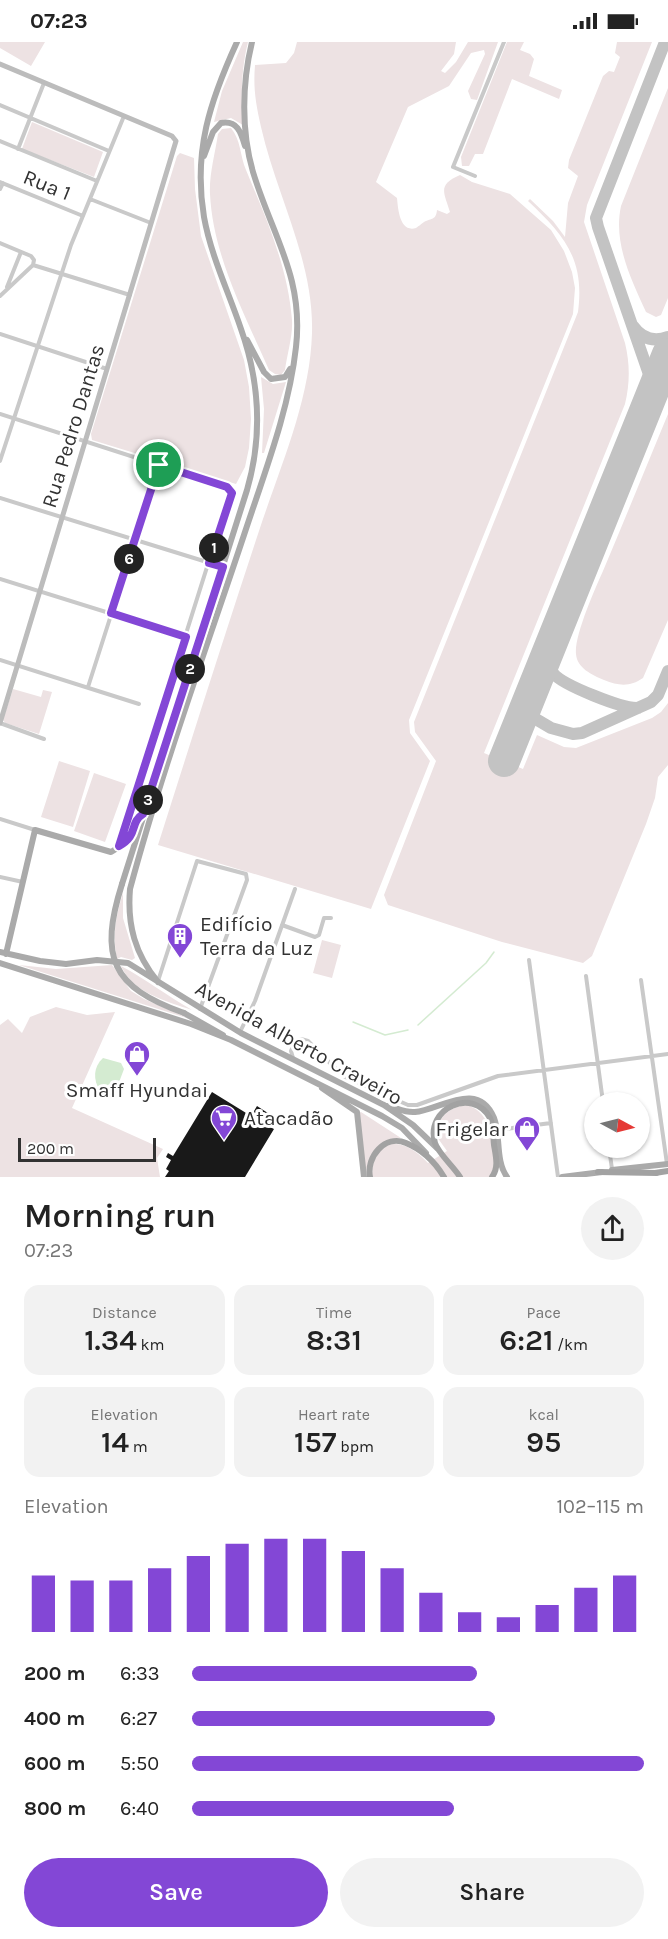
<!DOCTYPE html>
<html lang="en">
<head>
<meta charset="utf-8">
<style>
	:root { --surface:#fff; --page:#f2f2f2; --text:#222; --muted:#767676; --accent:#8347d6 }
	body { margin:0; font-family:Karla,sans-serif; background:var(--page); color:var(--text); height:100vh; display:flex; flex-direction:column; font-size:22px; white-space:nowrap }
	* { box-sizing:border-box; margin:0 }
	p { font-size:20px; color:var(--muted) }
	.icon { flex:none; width:33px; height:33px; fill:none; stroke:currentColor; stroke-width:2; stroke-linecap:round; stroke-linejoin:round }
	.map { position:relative; height:1135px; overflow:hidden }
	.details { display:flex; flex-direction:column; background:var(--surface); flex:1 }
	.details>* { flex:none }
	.needle { width:39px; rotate:97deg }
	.controls { position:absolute; left:584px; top:1050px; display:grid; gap:12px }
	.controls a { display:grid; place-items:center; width:66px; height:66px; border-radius:50%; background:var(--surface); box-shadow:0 2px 4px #0004; font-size:30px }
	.scale { position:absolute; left:18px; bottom:15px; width:138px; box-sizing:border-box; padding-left:6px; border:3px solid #323232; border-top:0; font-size:16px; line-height:21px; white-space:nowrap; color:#323232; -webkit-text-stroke:4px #fff; paint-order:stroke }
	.pin { position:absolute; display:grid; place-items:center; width:51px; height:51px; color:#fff; margin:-26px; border:3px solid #fff; border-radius:50%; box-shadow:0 2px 6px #0007 }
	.km { position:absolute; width:30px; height:30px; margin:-15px; border-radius:50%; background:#222; color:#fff; font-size:16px; line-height:30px; text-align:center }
	.round { display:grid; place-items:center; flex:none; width:63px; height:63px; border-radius:32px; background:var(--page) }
	.summary { display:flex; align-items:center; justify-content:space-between; height:102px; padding:0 24px }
	h1 { font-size:33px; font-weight:600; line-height:45px }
	.metrics { display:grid; grid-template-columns:repeat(3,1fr); gap:9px; height:102px; padding:6px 24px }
	.metrics div { display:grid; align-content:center; border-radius:15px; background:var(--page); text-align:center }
	.metrics b { font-size:30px; font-weight:600 }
	.metrics small { font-size:16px; font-weight:400 }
	.metrics p { font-size:16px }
	.chart { height:168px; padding:12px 24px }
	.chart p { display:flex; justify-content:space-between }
	.chart svg { width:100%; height:108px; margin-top:6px; stroke:var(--accent); stroke-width:6 }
	.primary-button { display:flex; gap:12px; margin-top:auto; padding:12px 24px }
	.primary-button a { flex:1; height:69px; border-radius:36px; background:var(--accent); color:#fff; font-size:24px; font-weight:600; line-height:69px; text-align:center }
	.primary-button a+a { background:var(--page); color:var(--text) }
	ul { padding:0 24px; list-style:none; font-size:20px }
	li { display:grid; grid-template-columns:96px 72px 1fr; align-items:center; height:45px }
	li i { height:15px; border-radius:8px; background:var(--accent) }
	.status { display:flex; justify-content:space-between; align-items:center; height:42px; padding:0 30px; background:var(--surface); direction:ltr }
	.status svg { height:16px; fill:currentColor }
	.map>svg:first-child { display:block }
</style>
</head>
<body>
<div class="status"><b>07:23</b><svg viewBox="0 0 49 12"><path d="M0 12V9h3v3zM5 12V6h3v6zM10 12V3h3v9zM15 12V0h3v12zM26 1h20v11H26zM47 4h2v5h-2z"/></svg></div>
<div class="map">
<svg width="668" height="1135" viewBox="0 0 668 1135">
	<rect width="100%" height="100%" fill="#fff"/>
	<path fill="#ede2e3" d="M0 0H45L31 24 0 6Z
		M243 0H248C241 28 241 54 243 83L231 76 214 80 222 49Z
		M297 0H456L454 12 441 29 445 31 456 20 468 0H498L477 58 471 57 468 49 485 12 484 8 471 11 449 44 408 65 376 140 397 156C398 165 399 191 416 186 416 186 423 181 424 180 432 176 436 178 437 168L447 172 450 170C444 150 437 143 460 133L472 140 510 152 551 188 564 209 572 230 575 246 573 272 409 678 410 691 430 719 371 867 158 803C191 699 224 595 258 492 279 427 310 360 312 291 314 219 277 155 261 85 256 62 253 47 255 23L286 21 294 11Z
		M507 0H524L520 8 530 12 534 17 529 34 562 48 559 57 512 37 483 112H475L469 124H462L461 115Z
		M617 0H652L587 163 584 180 625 301C630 322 630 341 625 362L484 711 523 727 537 693 564 705 576 706 652 676 661 670 668 661V723L658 735 655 756 646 782 592 914 583 921 502 900 388 863 384 853 436 719 415 690 414 680 578 270C585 217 564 193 528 159L530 157 553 179 565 195 568 161 578 134 568 126 569 118 603 34 609 29 614 30 620 15 615 11Z
		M668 46V256L661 273 656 275 646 270C631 237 613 201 621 164Z
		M32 80 103 110 94 135 22 107Z
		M231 86C241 98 240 114 246 128 266 176 288 225 292 278 293 294 287 312 285 328L281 333 275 332 269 328C245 273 213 214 210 152 209 133 215 112 218 92L222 87Z
		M180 111 194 116 195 147 201 194 244 318 249 345 251 377 249 406 245 425 236 442 92 398 91 392 177 114Z
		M261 335 273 342 286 340 264 411H262L264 367Z
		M668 372V578L643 636C630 645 619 644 604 638 592 633 577 626 576 612 574 594 595 547 603 529 625 477 646 425 668 372Z
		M13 647 41 655 43 648 52 650 39 692 5 681 3 678Z
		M59 719 90 729 73 785 41 775Z
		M94 731 126 742 105 800 74 789Z
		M123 851V876L135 916 132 918 121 915 117 917C112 893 116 874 123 851Z
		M322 898 341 903 332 936 313 931Z
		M19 923 56 927 112 923 131 949 144 957 190 977Z
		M121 924C146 937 167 954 192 968 166 959 133 951 121 924Z
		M56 965 87 973 115 970 72 1066 163 1107 157 1116 160 1135H0V983L8 977 22 991 30 975Z
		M467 1063C493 1070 501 1113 490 1135H372C373 1093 404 1094 428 1121L447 1109 437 1095C436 1076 449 1065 467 1063Z
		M361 1070 401 1096C378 1098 367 1112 366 1135L359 1071Z"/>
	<path fill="#d4ebd1" d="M103 1016 121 1021 124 1027 115 1051 111 1054 100 1049C93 1038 93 1025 103 1016Z"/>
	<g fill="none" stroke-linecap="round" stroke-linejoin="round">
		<path stroke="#d4ebd1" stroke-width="1.5" d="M353 980 385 993 408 988
			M418 983 486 921 494 910"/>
		<path stroke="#c3c3c3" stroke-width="12" d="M633 284C642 297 654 300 668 295
			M653 350 662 330 668 325
			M651 354V338L598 185 596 176 665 0
			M550 604C548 613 547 622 553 631 562 643 623 667 638 666
			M532 649 531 664 534 676 551 686 573 692 582 691 651 660 658 653 668 629"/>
		<path stroke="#c3c3c3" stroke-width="32" d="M504 719 668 312"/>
	</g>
	<path fill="#191919" d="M212 1050 251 1074 257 1064 274 1075 268 1084 274 1087 245 1135H165L169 1129 166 1127 171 1118 166 1115 168 1111 173 1114Z"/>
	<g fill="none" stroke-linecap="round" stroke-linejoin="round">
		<path stroke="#c9c9c9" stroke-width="4" d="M0 63 109 109
			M0 99 97 139
			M18 107 44 41
			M475 134 453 125 504 0
			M0 140 83 174
			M0 147 3 141
			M90 157 151 181
			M0 201 31 214 34 218 33 223 130 253
			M7 245 21 210
			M0 254 33 223
			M0 292 107 327
			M0 372 227 445 231 449 119 804
			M0 419 71 203 124 74
			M0 456 223 525
			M0 537 186 595
			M0 618 139 662
			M88 645 159 423
			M0 681 44 697
			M0 777 35 788
			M0 835 23 840
			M282 883 315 895 319 893 324 876H331
			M529 918 558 1135
			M586 934 603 1060
			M641 938 667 1122
			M158 939 197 819 246 832 247 838 200 967
			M240 990 255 959 295 847
			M293 1016 291 1009 295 999 301 997 308 999 343 1034 408 1063H417L498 1034 668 1012
			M505 1087 551 1081
			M609 1106 612 1127"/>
		<path stroke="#bcbcbc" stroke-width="5" d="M0 22 172 94 176 99 0 681"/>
		<path stroke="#aaa" stroke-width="6" d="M204 114 213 90 221 81C237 78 241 90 245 104
			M247 298 264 330 271 337 285 335 290 327
			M122 842 247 448C263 393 260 341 241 287 229 251 211 214 204 175 193 109 210 59 237 0
			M0 910 40 919 66 922 97 918 128 921 241 991 384 1063 413 1083 437 1106
			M6 912 35 788 111 810 129 799 137 777 143 772
			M0 921 191 982 231 998 382 1074 402 1086 426 1111
			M158 940C135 912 127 883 130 847 162 728 205 610 244 493 264 432 289 369 296 305 304 235 272 193 253 130 241 89 242 41 252 0
			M184 971 223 993
			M322 1046 357 1070 364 1135
			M388 1064C397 1066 405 1071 415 1070 440 1068 478 1037 494 1076 501 1094 495 1118 507 1135
			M612 1128 668 1122
			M562 1135 602 1130"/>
		<path stroke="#a2a2a2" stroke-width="6" d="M598 1130 657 1131
			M655 1131 668 1129
			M370 1135C366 1115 385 1092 406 1101 423 1108 435 1120 444 1135
			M460 1135C454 1125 438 1111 435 1101 425 1066 473 1045 490 1076 494 1084 493 1095 494 1103 496 1115 499 1125 492 1135"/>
		<path stroke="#aaa" stroke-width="6" d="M122 842C99 915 111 945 184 971"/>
	</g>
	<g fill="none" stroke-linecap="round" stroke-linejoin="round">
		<g stroke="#fff" stroke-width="12">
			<path id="route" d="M159 423 227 445 232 451 209 521 223 525 143 772C129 781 139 793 119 804L186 595 111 571Z"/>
		</g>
		<use href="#route" stroke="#8347d6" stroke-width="8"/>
	</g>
	<defs>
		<g id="building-pin" transform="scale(1.35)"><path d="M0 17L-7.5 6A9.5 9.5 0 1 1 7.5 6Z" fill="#8347d6" stroke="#fff"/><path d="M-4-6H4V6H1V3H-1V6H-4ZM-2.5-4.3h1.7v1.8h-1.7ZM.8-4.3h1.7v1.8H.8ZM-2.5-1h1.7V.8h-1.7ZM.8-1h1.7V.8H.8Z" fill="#fff"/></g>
		<g id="shop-pin" transform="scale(1.35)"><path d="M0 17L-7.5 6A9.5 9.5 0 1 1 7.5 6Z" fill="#8347d6" stroke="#fff"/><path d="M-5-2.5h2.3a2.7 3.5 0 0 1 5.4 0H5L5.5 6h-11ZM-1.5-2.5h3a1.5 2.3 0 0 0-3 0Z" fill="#fff"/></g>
		<g id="supermarket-pin" transform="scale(1.35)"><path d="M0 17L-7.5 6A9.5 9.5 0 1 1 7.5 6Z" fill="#8347d6" stroke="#fff"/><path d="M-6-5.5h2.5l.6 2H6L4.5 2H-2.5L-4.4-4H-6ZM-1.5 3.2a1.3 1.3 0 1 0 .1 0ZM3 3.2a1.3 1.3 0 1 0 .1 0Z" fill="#fff"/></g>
	</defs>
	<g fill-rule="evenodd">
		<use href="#building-pin" x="180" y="894"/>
		<use href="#shop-pin" x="137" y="1012"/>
		<use href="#supermarket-pin" x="224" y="1076"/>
		<use href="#shop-pin" x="527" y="1087"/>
	</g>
	<g text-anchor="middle" stroke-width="6" stroke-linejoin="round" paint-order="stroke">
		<g font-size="21" fill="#323232" stroke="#fff">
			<text transform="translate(47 143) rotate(22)" y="7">Rua 1</text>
			<text transform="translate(73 384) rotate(-73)" y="7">Rua Pedro Dantas</text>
			<text transform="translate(299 1001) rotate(29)" y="7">Avenida Alberto Craveiro</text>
		</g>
		<g font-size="21" fill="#323232" stroke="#fff" text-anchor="start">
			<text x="200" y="889">Edifício<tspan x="200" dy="24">Terra da Luz</tspan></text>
			<text x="137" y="1055" text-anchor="middle">Smaff Hyundai</text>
			<text x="244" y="1083">Atacadão</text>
			<text x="508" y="1094" text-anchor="end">Frigelar</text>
		</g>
	</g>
</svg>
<div class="controls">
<a><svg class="needle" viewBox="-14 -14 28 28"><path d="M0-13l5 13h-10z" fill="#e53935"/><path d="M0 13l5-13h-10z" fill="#767676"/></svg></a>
</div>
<div class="scale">200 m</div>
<div class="pin" style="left:159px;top:423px;background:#1e9e55"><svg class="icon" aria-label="arrive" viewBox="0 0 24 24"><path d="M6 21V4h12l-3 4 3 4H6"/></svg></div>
<b class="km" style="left:214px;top:506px">1</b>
<b class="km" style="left:190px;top:627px">2</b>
<b class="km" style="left:148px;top:758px">3</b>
<b class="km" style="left:129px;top:517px">6</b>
</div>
<section class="details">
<div class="summary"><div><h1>Morning run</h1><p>07:23</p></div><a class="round"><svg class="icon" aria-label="share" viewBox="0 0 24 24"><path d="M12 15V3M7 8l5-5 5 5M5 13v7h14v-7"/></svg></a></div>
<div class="metrics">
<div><p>Distance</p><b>1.34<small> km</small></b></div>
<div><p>Time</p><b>8:31</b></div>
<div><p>Pace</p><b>6:21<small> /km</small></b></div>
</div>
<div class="metrics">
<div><p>Elevation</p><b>14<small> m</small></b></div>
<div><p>Heart rate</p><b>157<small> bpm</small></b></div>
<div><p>kcal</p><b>95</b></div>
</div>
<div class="chart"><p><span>Elevation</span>102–115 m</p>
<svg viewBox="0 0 160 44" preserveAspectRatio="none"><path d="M5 44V21M15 44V23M25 44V23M35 44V18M45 44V13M55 44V8M65 44V6M75 44V6M85 44V11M95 44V18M105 44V28M115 44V36M125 44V38M135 44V33M145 44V26M155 44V21"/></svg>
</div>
<ul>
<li><b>200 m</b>6:33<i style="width:63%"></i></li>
<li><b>400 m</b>6:27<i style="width:67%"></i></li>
<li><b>600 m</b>5:50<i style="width:100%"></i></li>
<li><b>800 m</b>6:40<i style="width:58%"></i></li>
</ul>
<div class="primary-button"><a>Save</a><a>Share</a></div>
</section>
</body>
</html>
